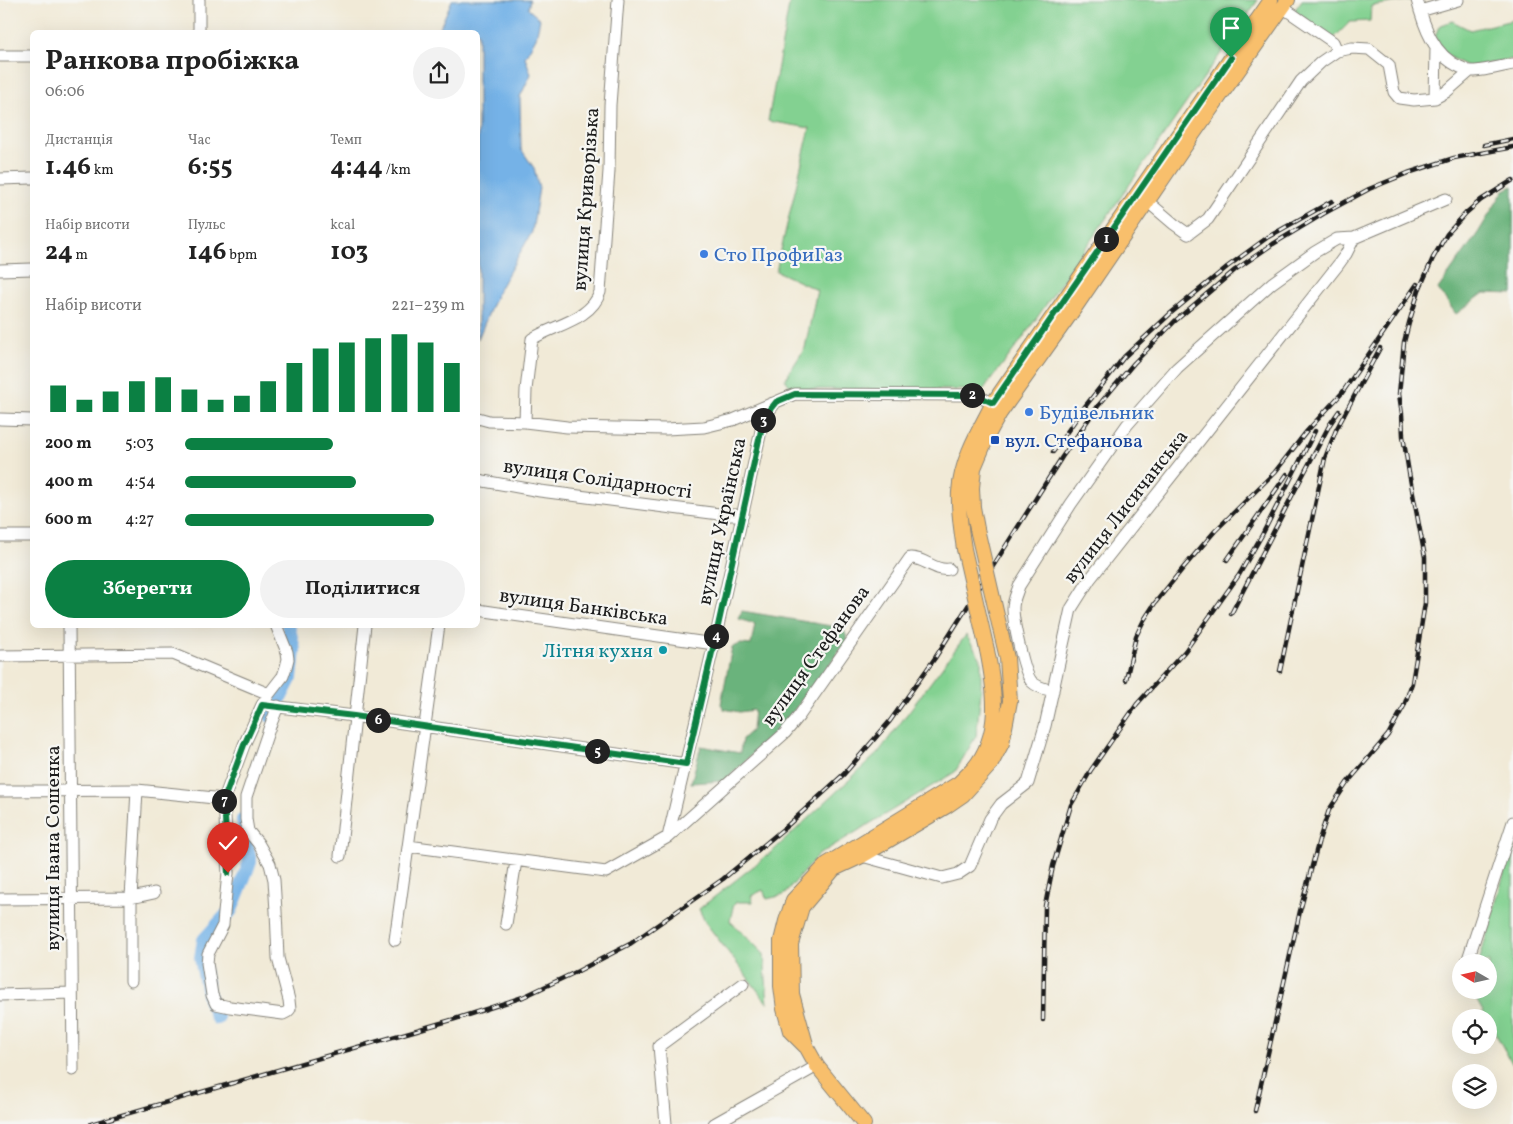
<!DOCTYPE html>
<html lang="uk">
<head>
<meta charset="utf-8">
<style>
	:root { --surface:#fff; --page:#f2f2f2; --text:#222; --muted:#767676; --accent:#0b8043 }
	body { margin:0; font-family:Vollkorn,serif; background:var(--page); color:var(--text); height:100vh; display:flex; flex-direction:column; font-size:19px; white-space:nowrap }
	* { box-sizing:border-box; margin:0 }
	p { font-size:16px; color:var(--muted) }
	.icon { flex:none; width:28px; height:28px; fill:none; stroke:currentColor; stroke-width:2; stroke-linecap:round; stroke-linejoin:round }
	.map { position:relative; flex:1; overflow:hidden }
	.panel { position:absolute; left:30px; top:30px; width:450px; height:598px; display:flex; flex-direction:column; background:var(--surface); border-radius:8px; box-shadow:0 5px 20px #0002 }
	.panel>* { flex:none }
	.needle { width:32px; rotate:279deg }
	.fabs { position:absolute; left:1452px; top:954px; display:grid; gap:10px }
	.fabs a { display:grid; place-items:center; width:45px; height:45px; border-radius:50%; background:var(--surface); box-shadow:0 5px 20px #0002; font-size:25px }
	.pin { position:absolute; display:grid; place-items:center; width:42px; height:42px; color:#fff; margin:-51px -21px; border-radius:50% 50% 50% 0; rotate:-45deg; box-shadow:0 0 5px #0007 }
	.pin .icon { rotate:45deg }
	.km { position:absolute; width:25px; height:25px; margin:-12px; border-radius:50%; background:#222; color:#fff; font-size:14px; line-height:25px; text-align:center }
	.round { display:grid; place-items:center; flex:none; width:52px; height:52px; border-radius:26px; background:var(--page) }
	.headline { display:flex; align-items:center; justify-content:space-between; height:85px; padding:0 15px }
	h1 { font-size:28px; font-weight:700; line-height:38px }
	.stats { display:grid; grid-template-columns:repeat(3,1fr); gap:8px; height:85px; padding:5px 15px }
	.stats div { display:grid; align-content:center }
	.stats b { font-size:25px; font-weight:700 }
	.stats small { font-size:14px; font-weight:400 }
	.stats p { font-size:14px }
	.chart { height:140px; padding:10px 15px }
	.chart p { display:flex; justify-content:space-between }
	.chart svg { width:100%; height:90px; margin-top:5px; stroke:var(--accent); stroke-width:6 }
	.primary-button { display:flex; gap:10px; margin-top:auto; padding:10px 15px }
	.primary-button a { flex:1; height:58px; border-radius:30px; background:var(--accent); color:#fff; font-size:20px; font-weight:700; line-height:58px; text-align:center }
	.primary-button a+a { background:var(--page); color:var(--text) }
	ul { padding:0 15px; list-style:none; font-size:16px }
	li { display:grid; grid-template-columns:80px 60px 1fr; align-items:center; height:38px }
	li i { height:12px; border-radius:6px; background:var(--accent) }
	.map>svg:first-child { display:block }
</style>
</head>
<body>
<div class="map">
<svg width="1513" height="1124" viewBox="0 0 1513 1124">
	<rect width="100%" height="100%" fill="#f6f6f2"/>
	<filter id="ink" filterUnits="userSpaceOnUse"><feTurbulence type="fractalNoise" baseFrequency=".02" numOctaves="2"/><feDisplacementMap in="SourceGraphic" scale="10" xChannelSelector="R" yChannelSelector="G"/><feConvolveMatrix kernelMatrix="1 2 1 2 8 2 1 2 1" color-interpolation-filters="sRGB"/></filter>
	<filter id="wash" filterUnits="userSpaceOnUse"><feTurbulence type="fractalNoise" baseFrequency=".0096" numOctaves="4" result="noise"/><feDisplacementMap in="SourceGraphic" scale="20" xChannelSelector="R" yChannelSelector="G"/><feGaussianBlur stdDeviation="1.12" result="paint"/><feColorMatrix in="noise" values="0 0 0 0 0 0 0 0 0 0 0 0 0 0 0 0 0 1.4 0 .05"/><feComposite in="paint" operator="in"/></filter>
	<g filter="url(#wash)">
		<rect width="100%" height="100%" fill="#f1ead7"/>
		<path fill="#83d191" stroke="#507656" d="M790 0H1258L1020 342 983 390 792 389 785 379 805 348 817 290 776 271 810 128 768 121Z
			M1302 0H1412L1371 6 1370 21 1350 22 1333 39 1294 11Z
			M1513 20V59L1468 67 1446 55 1435 37 1439 26 1452 21 1470 30Z
			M966 635 981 659V692L976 736 955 772 818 855 784 895 767 899 763 890 751 896 753 902H736L733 907 730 921 764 954 768 1004 705 922 699 909 774 850 878 753Z
			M1513 842V1065L1489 1022V1018L1486 1017 1471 990H1489V962H1479Z"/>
		<path fill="#6ab37b" stroke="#43684c" d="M1513 186V294L1484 293 1456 314 1438 289 1478 233 1504 190Z
			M742 611 843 628 848 640 782 726 724 781 691 783 701 746 740 753 742 739 752 730 754 710 739 712 724 709 721 704 732 647 741 644 751 645 755 624 738 619Z"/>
		<path fill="#75b2e7" stroke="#486782" d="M452 0H530L528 9 540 19 536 38 525 57 531 74 520 97 521 149 534 168 539 188 532 232 497 293 478 339V32H438Z"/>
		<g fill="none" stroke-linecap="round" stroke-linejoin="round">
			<path stroke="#75b2e7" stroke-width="14" d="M271 716 291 677 294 650 288 625
				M217 1018 209 999 201 958 204 940 231 910 250 862 243 820"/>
		</g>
	</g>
	<g filter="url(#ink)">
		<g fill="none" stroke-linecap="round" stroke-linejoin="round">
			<g stroke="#86837a" stroke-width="13">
				<path id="minor" d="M199 0V32
					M1417 0C1424 26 1433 55 1460 67 1463 68 1467 71 1470 71 1480 72 1503 66 1513 64
					M1282 7 1333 42 1337 51
					M1420 11 1458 0
					M0 56H32
					M1435 98 1436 48
					M0 179 32 178
					M1147 201 1174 224 1188 234 1208 219 1301 81 1321 62 1337 51 1352 48 1369 49 1389 65 1394 92 1399 98 1414 100 1435 98 1446 92 1470 71
					M0 270 32 269
					M478 418 489 421 525 422 567 427 666 429 704 427 733 420 773 403
					M0 419 32 420
					M525 422 526 390 532 339C554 325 591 320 600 292L609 171 610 105 618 0
					M478 480 540 491 727 515H743
					M0 536H32
					M478 610 714 644
					M69 625 73 1070
					M276 625 287 652 288 659 286 667 283 676 269 694 262 705 244 745 224 799 228 873 224 913 223 925 208 954 207 963 212 995 216 1004 230 1007 283 1014 287 1012 290 1009 289 1000 278 958 276 911 274 880 270 864 258 843 248 831 246 819V797L269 729 278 706
					M0 656 173 654 269 694
					M1053 691C1046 689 1038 688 1032 682 1024 674 1013 621 1013 608 1013 600 1017 593 1019 586L1071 504 1127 425 1177 368 1272 283 1315 252 1337 239 1354 238
					M271 706 354 716 686 764
					M0 791 137 790 224 799
					M668 837 714 644 764 417 776 402 795 394 975 395 993 403
					M408 846 606 872 668 837 785 733 799 716 910 558C924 557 935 572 949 569
					M340 856 365 625
					M862 856 942 878 958 874 970 866 990 819 1001 804 1028 783 1045 726 1071 609 1090 579 1338 265 1346 254 1354 238 1446 199
					M0 899 131 898 154 893
					M506 924 516 861
					M395 940 439 625
					M1467 962 1513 822
					M131 981V898L137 790
					M0 995 72 993
					M666 1124 659 1046 743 984
					M714 1124 817 1066"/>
			</g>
			<g stroke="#86837a" stroke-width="16">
				<path id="major" d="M977 529 973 507 972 488 974 468 988 435 1000 413 1074 309 1194 133 1288 0
					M964 549C961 530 958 511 959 492 961 460 979 430 993 403L1271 0
					M805 1046 790 1031 784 1009 781 986V941L786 921 793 900 827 864 959 783C963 779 968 774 973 769 1002 735 995 690 987 650
					M864 1124 817 1066 807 1048 792 994 791 944 802 907 834 869 862 856 947 806 963 795 991 764 1002 743 1010 701 1007 658 1002 637"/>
			</g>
			<use href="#minor" stroke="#fff" stroke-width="11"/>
			<use href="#major" stroke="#f8bf6c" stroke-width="14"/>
			<g stroke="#1c1c1c" stroke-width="4.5">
				<path id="rail" d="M1484 145 1513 139
					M1053 452 1083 409 1124 357 1171 313 1227 267 1268 237 1332 201
					M1227 560 1287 474
					M1231 614 1293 494 1330 424 1339 411
					M1280 671 1325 458 1336 430 1380 348
					M1126 680 1136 636 1144 620 1155 603 1184 567 1215 531 1275 472 1307 431 1342 393 1417 284
					M1043 1020 1045 906 1053 866 1071 805 1091 770 1137 704 1185 651 1239 575 1262 535 1315 431
					M1255 1111 1300 911 1319 840 1329 810 1347 783 1388 735 1404 706 1412 683 1425 603V557L1409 473 1403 436 1402 414 1399 394 1404 342 1409 323 1419 290 1433 258 1447 234 1466 213 1481 200 1513 180
					M91 1124 455 1019 523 997 578 971 630 944 723 879 788 825 844 774 890 721 935 658 1062 457 1098 406 1134 363 1175 321 1235 270 1273 244 1323 214 1369 189 1408 173 1454 158 1513 147"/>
			</g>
			<use href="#rail" stroke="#f6f6f2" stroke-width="2.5" stroke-dasharray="8" stroke-linecap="butt"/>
			<g stroke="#86837a" stroke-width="16" stroke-linecap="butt">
				<path id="major-bridge" d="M977 529 1002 637
					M964 549 987 650"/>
			</g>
			<use href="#major-bridge" stroke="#f8bf6c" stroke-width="14"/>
		</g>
	</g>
	<g fill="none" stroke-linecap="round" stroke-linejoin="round" filter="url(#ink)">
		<g stroke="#fff" stroke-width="10">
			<path id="route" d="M228 873 224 799 244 745 262 705 354 716 686 764 714 644 764 417 776 402 795 394 976 395 993 403 1231 58"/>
		</g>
		<use href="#route" stroke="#0b8043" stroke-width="6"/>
	</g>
	<g fill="#3f7fe0" stroke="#f6f6f2" stroke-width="2">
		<circle cx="704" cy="254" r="5"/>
		<circle cx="1029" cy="412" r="5"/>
	</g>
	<rect fill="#1a4fb4" stroke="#f6f6f2" stroke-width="2" x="990" y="435" width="10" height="10" rx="2.5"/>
	<circle fill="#0f9aa8" stroke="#f6f6f2" stroke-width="2" cx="663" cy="650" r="5"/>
	<g text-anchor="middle" stroke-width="4.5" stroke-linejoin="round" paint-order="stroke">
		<g font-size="20" fill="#1c1c1c" stroke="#f6f6f2">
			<text transform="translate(585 199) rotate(-86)" y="7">вулиця Криворізька</text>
			<text transform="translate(598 478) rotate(8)" y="7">вулиця Солідарності</text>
			<text transform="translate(1125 506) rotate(-52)" y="7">вулиця Лисичанська</text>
			<text transform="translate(721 521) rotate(-78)" y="7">вулиця Українська</text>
			<text transform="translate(584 606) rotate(8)" y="7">вулиця Банківська</text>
			<text transform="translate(815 655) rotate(-54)" y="7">вулиця Стефанова</text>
			<text transform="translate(52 848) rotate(-90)" y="7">вулиця Івана Сошенка</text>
		</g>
		<g font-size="20" fill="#366cbe" stroke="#f6f6f2" text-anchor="start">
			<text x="714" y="261">Сто ПрофиГаз</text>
			<text x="1039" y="419">Будівельник</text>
		</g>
		<g font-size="20" fill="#164399" stroke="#f6f6f2" text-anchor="start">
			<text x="1005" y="447">вул. Стефанова</text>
		</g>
		<g font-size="20" fill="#0d838f" stroke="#f6f6f2" text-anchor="end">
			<text x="653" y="657">Літня кухня</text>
		</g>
	</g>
</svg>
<div class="fabs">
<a><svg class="needle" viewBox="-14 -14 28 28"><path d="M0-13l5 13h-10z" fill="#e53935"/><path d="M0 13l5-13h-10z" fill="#767676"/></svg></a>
<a><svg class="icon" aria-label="locate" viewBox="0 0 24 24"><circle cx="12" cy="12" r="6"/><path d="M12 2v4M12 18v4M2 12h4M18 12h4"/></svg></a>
<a><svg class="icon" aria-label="layers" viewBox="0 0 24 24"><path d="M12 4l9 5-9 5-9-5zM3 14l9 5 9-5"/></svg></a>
</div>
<div class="pin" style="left:1231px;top:58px;background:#1e9e55"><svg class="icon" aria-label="arrive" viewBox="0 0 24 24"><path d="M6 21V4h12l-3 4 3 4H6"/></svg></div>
<div class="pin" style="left:228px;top:873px;background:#d93025"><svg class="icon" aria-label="check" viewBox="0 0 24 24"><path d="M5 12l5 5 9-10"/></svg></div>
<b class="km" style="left:1106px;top:239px">1</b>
<b class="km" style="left:972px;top:395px">2</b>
<b class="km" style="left:763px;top:420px">3</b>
<b class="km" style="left:716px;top:636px">4</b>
<b class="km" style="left:597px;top:751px">5</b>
<b class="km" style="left:378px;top:720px">6</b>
<b class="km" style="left:224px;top:801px">7</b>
<section class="panel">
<div class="headline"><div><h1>Ранкова пробіжка</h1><p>06:06</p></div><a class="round"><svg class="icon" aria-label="share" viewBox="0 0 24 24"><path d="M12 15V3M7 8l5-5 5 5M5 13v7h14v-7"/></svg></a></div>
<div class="stats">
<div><p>Дистанція</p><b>1.46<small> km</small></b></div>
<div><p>Час</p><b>6:55</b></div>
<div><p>Темп</p><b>4:44<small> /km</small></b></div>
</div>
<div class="stats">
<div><p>Набір висоти</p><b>24<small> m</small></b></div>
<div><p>Пульс</p><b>146<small> bpm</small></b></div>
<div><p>kcal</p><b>103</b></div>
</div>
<div class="chart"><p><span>Набір висоти</span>221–239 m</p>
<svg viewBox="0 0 160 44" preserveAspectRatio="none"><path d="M5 44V31M15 44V38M25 44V34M35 44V29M45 44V27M55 44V33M65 44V38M75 44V36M85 44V29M95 44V20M105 44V13M115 44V10M125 44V8M135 44V6M145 44V10M155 44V20"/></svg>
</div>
<ul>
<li><b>200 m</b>5:03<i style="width:53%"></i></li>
<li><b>400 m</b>4:54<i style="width:61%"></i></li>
<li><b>600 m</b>4:27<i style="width:89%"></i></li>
</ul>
<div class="primary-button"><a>Зберегти</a><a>Поділитися</a></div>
</section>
</div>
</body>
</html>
